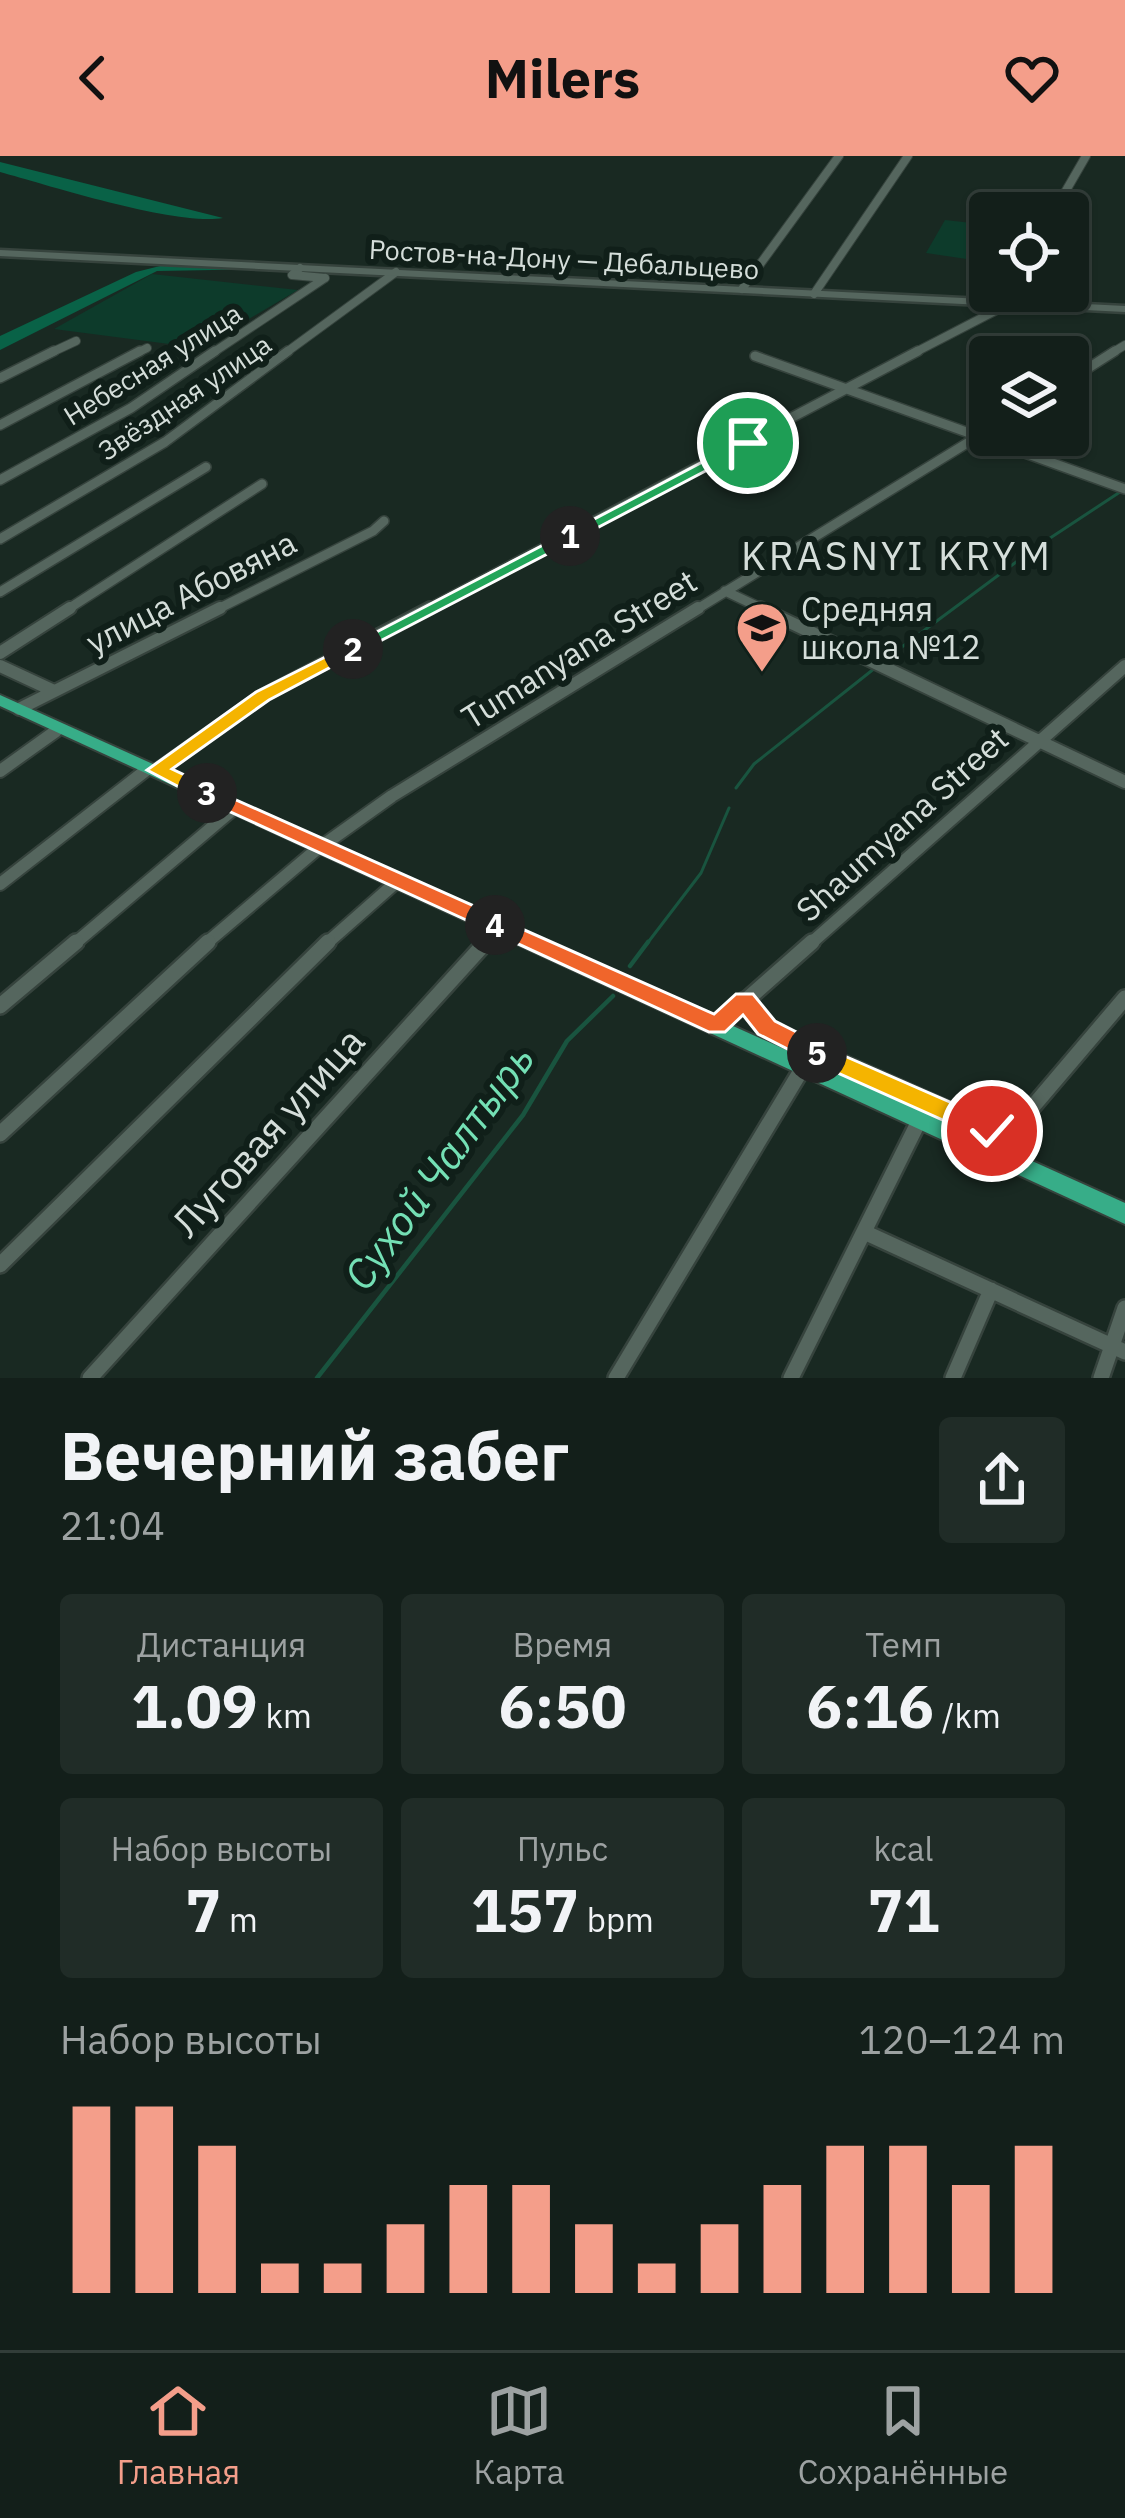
<!DOCTYPE html>
<html lang="ru">
<head>
<meta charset="utf-8">
<style>
	:root { --surface:#131f1a; --page:#202c27; --text:#f1f3f6; --muted:#9da2a2; --line:#323d39; --accent:#f49e8a }
	body { margin:0; font-family:"IBM Plex Sans",sans-serif; background:var(--page); color:var(--text); height:100vh; display:flex; flex-direction:column; font-size:45px; white-space:nowrap }
	* { box-sizing:border-box; margin:0 }
	p { font-size:39px; color:var(--muted) }
	.icon { flex:none; width:66px; height:66px; fill:none; stroke:currentColor; stroke-width:2; stroke-linecap:round; stroke-linejoin:round }
	.map { position:relative; height:1222px; overflow:hidden }
	.sheet { display:flex; flex-direction:column; background:var(--surface); flex:1 }
	.sheet>* { flex:none }
	.fabs { position:absolute; left:969px; top:36px; display:grid; gap:24px }
	.fabs a { display:grid; place-items:center; width:120px; height:120px; border-radius:12px; background:var(--surface); box-shadow:0 3px 9px #0004,0 0 0 3px var(--line); font-size:60px }
	.pin { position:absolute; display:grid; place-items:center; width:102px; height:102px; color:#fff; margin:-51px; border:6px solid #fff; border-radius:50%; box-shadow:0 3px 12px #0007 }
	.km { position:absolute; width:60px; height:60px; margin:-30px; border-radius:50%; background:#222; color:#fff; font-size:33px; line-height:60px; text-align:center }
	.round { display:grid; place-items:center; flex:none; width:126px; height:126px; border-radius:12px; background:var(--page) }
	.overview { display:flex; align-items:center; justify-content:space-between; height:204px; padding:0 60px }
	h1 { font-size:66px; font-weight:700; line-height:90px }
	.figures { display:grid; grid-template-columns:repeat(3,1fr); gap:18px; height:204px; padding:12px 60px }
	.figures div { display:grid; align-content:center; border-radius:12px; background:var(--page); text-align:center }
	.figures b { font-size:60px; font-weight:700 }
	.figures small { font-size:33px; font-weight:400 }
	.figures p { font-size:33px }
	.chart { height:336px; padding:24px 60px }
	.chart p { display:flex; justify-content:space-between }
	.chart svg { width:100%; height:216px; margin-top:12px; stroke:var(--accent); stroke-width:6 }
	header { display:flex; justify-content:space-between; align-items:center; height:156px; padding:0 60px; background:var(--accent); color:#111; font-size:54px; font-weight:700 }
	.menu { display:flex; justify-content:space-around; align-items:center; height:168px; border-top:3px solid var(--line); background:var(--surface); font-size:33px; color:var(--muted) }
	.menu a { display:grid; justify-items:center; gap:6px }
	.menu .selected { color:var(--accent) }
	.map>svg:first-child { display:block }
</style>
</head>
<body>
<header><svg class="icon" aria-label="back" viewBox="0 0 24 24"><path d="M15 5l-7 7 7 7"/></svg>Milers<svg class="icon" aria-label="heart" viewBox="0 0 24 24"><path d="M12 20l-8-8c-3-5 5-10 8-4 3-6 11-1 8 4z"/></svg></header>
<div class="map">
<svg width="1125" height="1222" viewBox="0 0 1125 1222">
	<rect width="100%" height="100%" fill="#192922"/>
	<path fill="#0d3b2b" d="M945 64 990 69 987 106 926 97Z
		M152 118 298 134 200 192 54 173Z"/>
	<path fill="#096247" d="M0 6 223 62C176 70 51 30 0 16Z
		M168 108 273 113 157 115 0 194V180L136 116Z"/>
	<g fill="none" stroke-linecap="round" stroke-linejoin="round">
		<path stroke="#19543f" stroke-width="3" d="M887 502 1035 392 1120 336
			M736 632 754 608 875 512
			M646 789 701 717 729 652"/>
		<path stroke="#19543f" stroke-width="4.5" d="M630 810 648 786
			M317 1222 523 959 567 885 613 840"/>
		<g stroke="#36433d" stroke-width="10">
			<path id="minor-far3" d="M1053 57 1086 0
				M300 112 292 119 325 122
				M742 133 839 0
				M814 138 908 0
				M48 198 76 185
				M135 198 147 192
				M211 198 325 122
				M284 198 396 116
				M912 198 995 155 1012 135
				M1110 198 1125 189"/>
		</g>
		<g stroke="#36433d" stroke-width="12">
			<path id="minor-far2" d="M755 200 1125 333
				M0 222 54 195
				M1068 225 1115 195
				M0 269 140 195
				M0 324 131 252 215 195
				M0 383 165 286 288 195
				M725 435 767 455
				M0 436 206 311
				M65 455 262 328
				M214 455 373 375 384 365
				M424 455 918 195
				M694 455 990 273"/>
		</g>
		<g stroke="#36433d" stroke-width="16">
			<path id="minor-far1" d="M760 452 1125 626
				M0 497 70 452
				M0 510 54 535
				M19 553 220 452
				M157 614 262 540 430 452
				M0 615 56 575
				M322 690 392 640 698 452
				M0 728 145 615
				M73 789 230 656
				M204 789 316 694
				M325 789 393 729
				M483 789 496 775
				M809 789 1125 510"/>
		</g>
		<g stroke="#36433d" stroke-width="20">
			<path id="minor" d="M745 844 760 866 779 879 998 976 1011 974 1024 961 1125 842
				M0 850 76 786
				M717 870 812 786
				M0 978 208 786
				M864 1076 1125 1196
				M0 1109 328 786
				M90 1222 486 786
				M616 1222 802 913
				M791 1222 919 965
				M953 1222 991 1134
				M1101 1222 1125 1152"/>
		</g>
		<g stroke="#36433d" stroke-width="5">
			<path id="tertiary" d="M0 94 1125 150V156L0 100Z"/>
		</g>
		<g stroke="#36433d" stroke-width="4">
			<path id="primary" d="M0 539 1125 1047V1068L0 550Z"/>
		</g>
		<use href="#minor-far3" stroke="#55665e" stroke-width="8"/>
		<use href="#minor-far2" stroke="#55665e" stroke-width="9"/>
		<use href="#minor-far1" stroke="#55665e" stroke-width="12"/>
		<use href="#minor" stroke="#55665e" stroke-width="15"/>
		<use href="#tertiary" fill="#55665e" fill-rule="evenodd"/>
		<use href="#primary" fill="#37ad88" fill-rule="evenodd"/>
	</g>
	<path fill="#22a559" stroke="#fff" stroke-width="3" d="M748 282 753 290 576 383 562 380Z"/>
	<path fill="#22a559" stroke="#fff" stroke-width="3" d="M570 375 576 376V383L359 496 344 493Z"/>
	<path fill="#f5b400" stroke="#fff" stroke-width="3" d="M353 487 359 489V496L269 544 172 613 214 633V642H200L147 614 256 536Z"/>
	<path fill="#f0652b" stroke="#fff" stroke-width="3" d="M207 631 503 763 506 769 495 777 488 774 200 642 197 637Z"/>
	<path fill="#f0652b" stroke="#fff" stroke-width="3" d="M495 761 714 858 736 838H753L775 865 826 891 829 897 817 907 809 904 758 878 743 859 725 876H709L488 774V763Z"/>
	<path fill="#f5b400" stroke="#fff" stroke-width="3" d="M817 888 1000 968 1004 975 992 985 983 982 809 904 805 897Z"/>
	<defs>
		<g id="school-pin" transform="scale(2.7)"><path d="M0 17L-7.5 6A9.5 9.5 0 1 1 7.5 6Z" fill="#f49e8a" stroke="#101f19"/><path d="M0-5L7-2L0 1L-7-2ZM-4 1L0 2.5L4 1V4Q0 6-4 4Z" fill="#111"/></g>
	</defs>
	<g fill-rule="evenodd">
		<use href="#school-pin" x="762" y="472"/>
	</g>
	<g text-anchor="middle" stroke-width="12" stroke-linejoin="round" paint-order="stroke">
		<g font-size="27" fill="#d5deda" stroke="#101f19">
			<text transform="translate(564 104) rotate(3)" y="9">Ростов-на-Дону — Дебальцево</text>
			<text transform="translate(153 209) rotate(-32)" y="9">Небесная улица</text>
			<text transform="translate(185 242) rotate(-34)" y="9">Звёздная улица</text>
		</g>
		<g font-size="33" fill="#d5deda" stroke="#101f19">
			<text transform="translate(191 436) rotate(-27)" y="12">улица Абовяна</text>
			<text transform="translate(579 493) rotate(-32)" y="12">Tumanyana Street</text>
			<text transform="translate(902 668) rotate(-42)" y="12">Shaumyana Street</text>
		</g>
		<g font-size="33" fill="#d5deda" stroke="#101f19" text-anchor="start">
			<text x="801" y="465">Средняя<tspan x="801" dy="38">школа №12</tspan></text>
		</g>
		<g font-size="39" letter-spacing="3" fill="#d5deda" stroke="#101f19">
			<text x="897" y="414">KRASNYI KRYM</text>
		</g>
		<g font-size="39" fill="#d5deda" stroke="#101f19">
			<text transform="translate(268 976) rotate(-48)" y="14">Луговая улица</text>
		</g>
		<g font-size="42" font-style="italic" fill="#74e0b5" stroke="#101f19">
			<text transform="translate(439 1011) rotate(-54)" y="15">Сухой Чалтырь</text>
		</g>
	</g>
</svg>
<div class="fabs">
<a><svg class="icon" aria-label="locate" viewBox="0 0 24 24"><circle cx="12" cy="12" r="6"/><path d="M12 2v4M12 18v4M2 12h4M18 12h4"/></svg></a>
<a><svg class="icon" aria-label="layers" viewBox="0 0 24 24"><path d="M12 4l9 5-9 5-9-5zM3 14l9 5 9-5"/></svg></a>
</div>
<div class="pin" style="left:748px;top:287px;background:#1e9e55"><svg class="icon" aria-label="arrive" viewBox="0 0 24 24"><path d="M6 21V4h12l-3 4 3 4H6"/></svg></div>
<div class="pin" style="left:992px;top:975px;background:#d93025"><svg class="icon" aria-label="check" viewBox="0 0 24 24"><path d="M5 12l5 5 9-10"/></svg></div>
<b class="km" style="left:570px;top:380px">1</b>
<b class="km" style="left:353px;top:493px">2</b>
<b class="km" style="left:207px;top:637px">3</b>
<b class="km" style="left:495px;top:769px">4</b>
<b class="km" style="left:817px;top:897px">5</b>
</div>
<section class="sheet">
<div class="overview"><div><h1>Вечерний забег</h1><p>21:04</p></div><a class="round"><svg class="icon" aria-label="share" viewBox="0 0 24 24"><path d="M12 15V3M7 8l5-5 5 5M5 13v7h14v-7"/></svg></a></div>
<div class="figures">
<div><p>Дистанция</p><b>1.09<small> km</small></b></div>
<div><p>Время</p><b>6:50</b></div>
<div><p>Темп</p><b>6:16<small> /km</small></b></div>
</div>
<div class="figures">
<div><p>Набор высоты</p><b>7<small> m</small></b></div>
<div><p>Пульс</p><b>157<small> bpm</small></b></div>
<div><p>kcal</p><b>71</b></div>
</div>
<div class="chart"><p><span>Набор высоты</span>120–124 m</p>
<svg viewBox="0 0 160 44" preserveAspectRatio="none"><path d="M5 44V6M15 44V6M25 44V14M35 44V38M45 44V38M55 44V30M65 44V22M75 44V22M85 44V30M95 44V38M105 44V30M115 44V22M125 44V14M135 44V14M145 44V22M155 44V14"/></svg>
</div>
</section>
<nav class="menu">
<a class="selected"><svg class="icon" aria-label="home" viewBox="0 0 24 24"><path d="M3 11l9-7 9 7M6 9v11h12V9"/></svg>Главная</a>
<a><svg class="icon" aria-label="map" viewBox="0 0 24 24"><path d="M3 6l6-2 6 2 6-2v14l-6 2-6-2-6 2zM9 4v14M15 6v14"/></svg>Карта</a>
<a><svg class="icon" aria-label="saved" viewBox="0 0 24 24"><path d="M7 4h10v16l-5-4-5 4z"/></svg>Сохранённые</a>
</nav>
</body>
</html>
